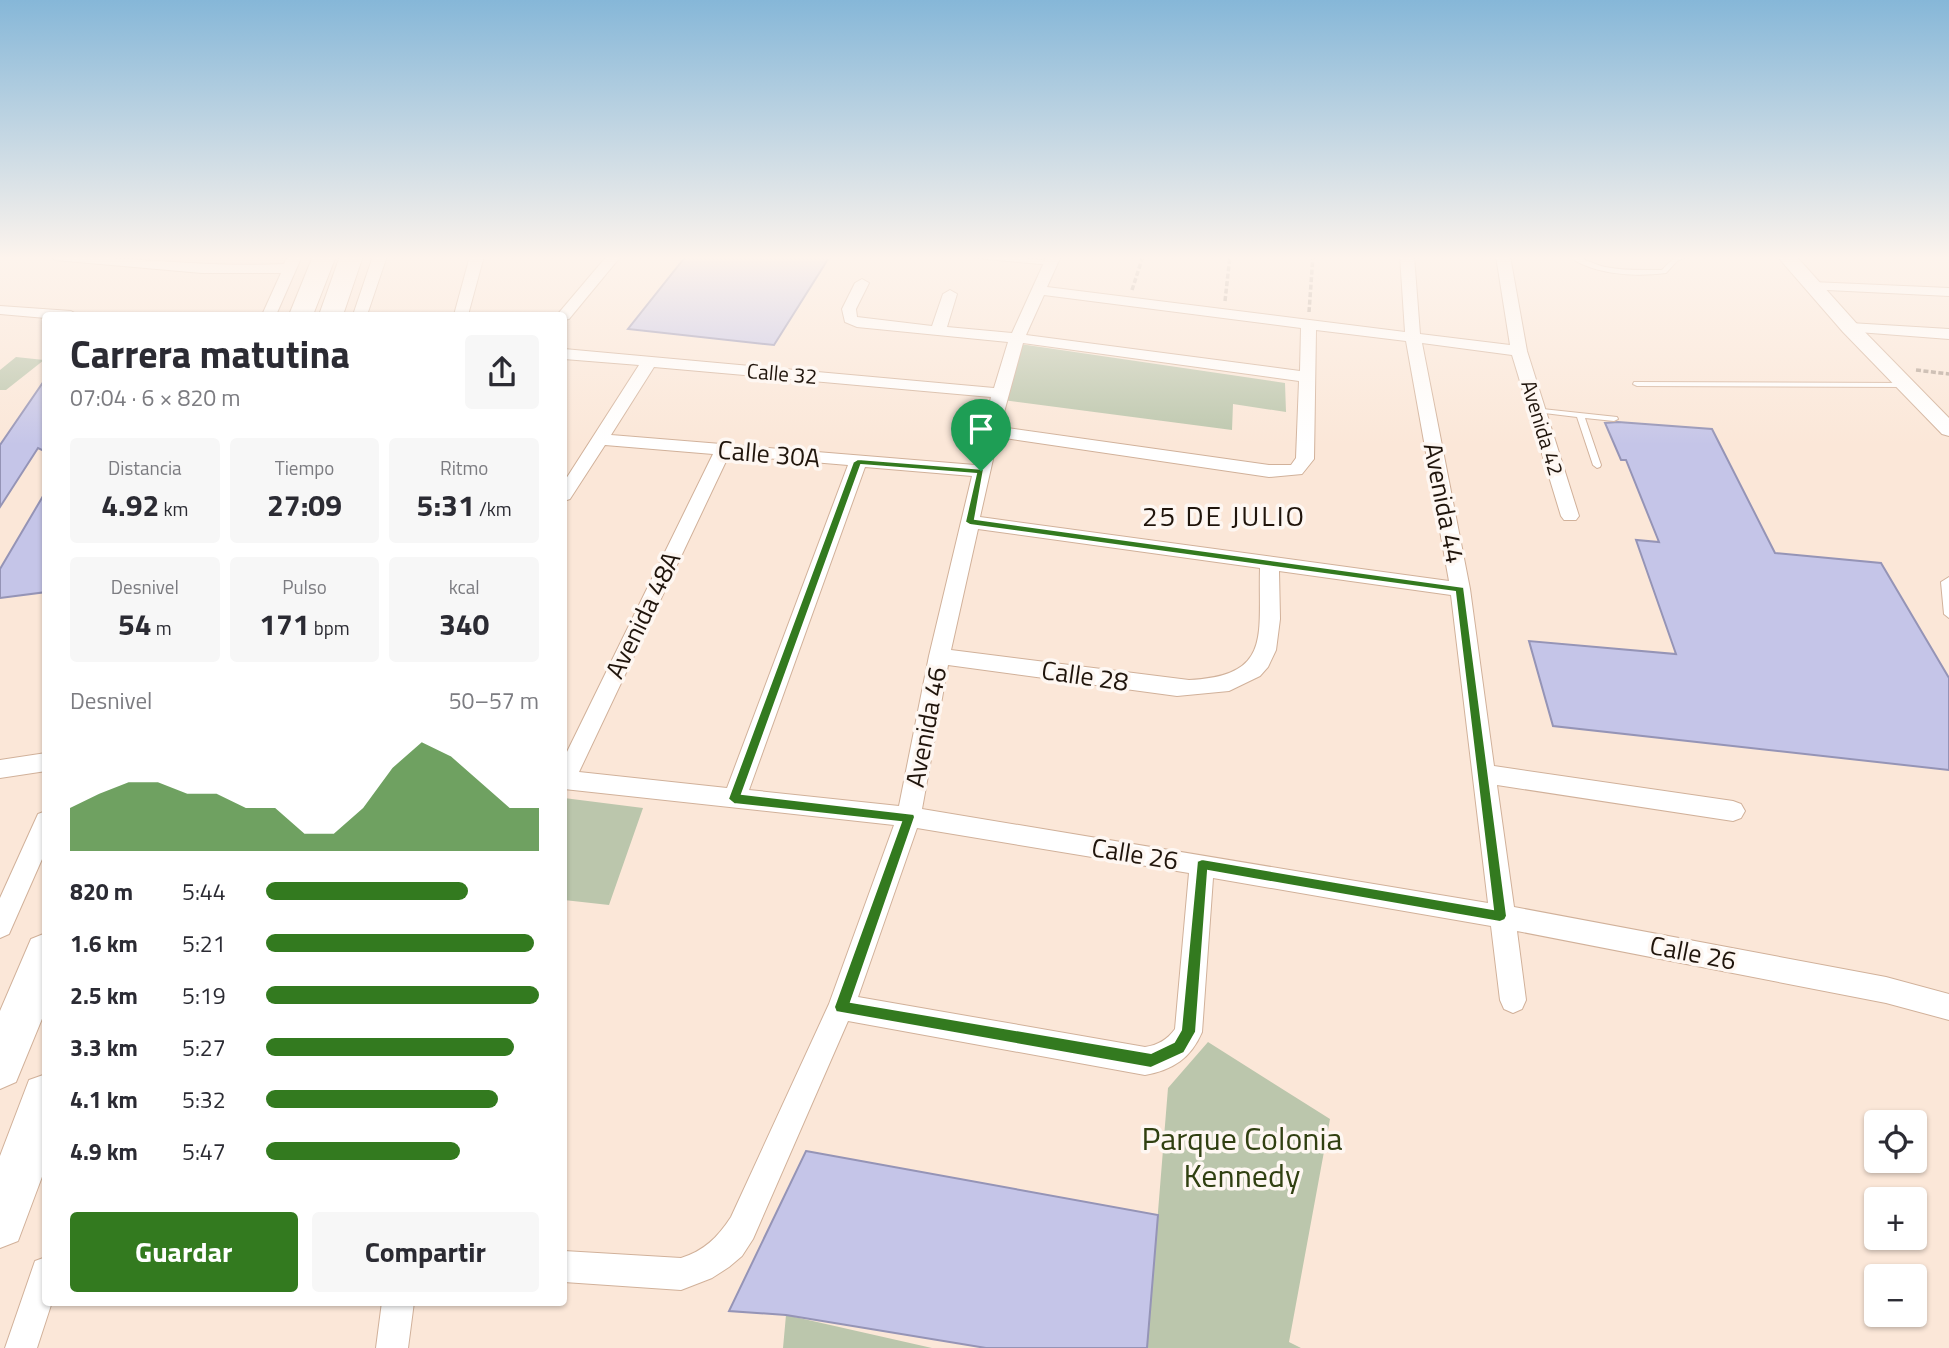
<!DOCTYPE html>
<html lang="es">
<head>
<meta charset="utf-8">
<style>
	:root { --surface:#fff; --page:#f7f7f7; --text:#2b2b33; --muted:#7c7c81; --accent:#337a1f }
	body { margin:0; font-family:"Titillium Web",sans-serif; background:var(--page); color:var(--text); height:100vh; display:flex; flex-direction:column; font-size:26px; white-space:nowrap }
	* { box-sizing:border-box; margin:0 }
	p { font-size:23px; color:var(--muted) }
	.icon { flex:none; width:38px; height:38px; fill:none; stroke:currentColor; stroke-width:2; stroke-linecap:round; stroke-linejoin:round }
	.map { position:relative; flex:1; overflow:hidden }
	.side { position:absolute; left:42px; top:312px; width:525px; height:994px; display:flex; flex-direction:column; background:var(--surface); border-radius:7px; box-shadow:0 2px 5px #0004 }
	.side>* { flex:none }
	.controls { position:absolute; left:1864px; top:1110px; display:grid; gap:14px }
	.controls a { display:grid; place-items:center; width:63px; height:63px; border-radius:7px; background:var(--surface); box-shadow:0 2px 5px #0004; font-size:35px }
	.pin { position:absolute; display:grid; place-items:center; width:60px; height:60px; color:#fff; margin:-72px -30px; border-radius:50% 50% 50% 0; rotate:-45deg; box-shadow:0 0 7px #0007 }
	.pin .icon { rotate:45deg }
	.round { display:grid; place-items:center; flex:none; width:74px; height:74px; border-radius:7px; background:var(--page) }
	.head { display:flex; align-items:center; justify-content:space-between; height:119px; padding:0 28px }
	h1 { font-size:38px; font-weight:700; line-height:52px }
	.stats { display:grid; grid-template-columns:repeat(3,1fr); gap:10px; height:119px; padding:7px 28px }
	.stats div { display:grid; align-content:center; border-radius:7px; background:var(--page); text-align:center }
	.stats b { font-size:30px; font-weight:700 }
	.stats small { font-size:19px; font-weight:400 }
	.stats p { font-size:19px }
	.chart { height:196px; padding:14px 28px }
	.chart p { display:flex; justify-content:space-between }
	.chart svg { width:100%; height:126px; margin-top:7px; fill:var(--accent); opacity:.7 }
	.button { display:flex; gap:14px; margin-top:auto; padding:14px 28px }
	.button a { flex:1; height:80px; border-radius:7px; background:var(--accent); color:#fff; font-size:28px; font-weight:700; line-height:80px; text-align:center }
	.button a+a { background:var(--page); color:var(--text) }
	ul { padding:0 28px; list-style:none; font-size:23px }
	li { display:grid; grid-template-columns:112px 84px 1fr; align-items:center; height:52px }
	li i { height:18px; border-radius:9px; background:var(--accent) }
	.map>svg:first-child { display:block }
</style>
</head>
<body>
<div class="map">
<svg width="1949" height="1348" viewBox="0 0 1949 1348">
	<rect width="100%" height="100%" fill="#fbe7d8"/>
	<path fill="#bbc6ac" d="M1020 344 1285 383 1286 412 1233 404 1232 430 1003 400Z
		M16 357 44 360 6 390H0V370Z
		M564 798 643 808 609 905 564 900Z
		M1208 1042 1330 1119 1289 1342 1301 1348H1147L1168 1088Z
		M786 1315 932 1348H783Z"/>
	<path fill="#c5c5e8" stroke="#9594b6" stroke-width="2" d="M686 256H830L774 345 628 329Z
		M46 378V452L38 448 0 507V445Z
		M1618 422 1712 429 1775 553 1881 563 1949 678V770L1553 726 1529 641 1676 654 1636 540 1659 542 1626 460H1621L1605 423Z
		M46 491V592L0 598V569Z
		M806 1151 1158 1215 1147 1348H986L786 1315 729 1311Z"/>
	<g fill="none" stroke-linecap="round" stroke-linejoin="round">
		<g stroke="#d1b19a" stroke-width="2">
			<path id="service" d="M974 256H1000L1051 261 1054 263 1051 265 977 258Z
				M1568 256C1581 256 1592 264 1605 267 1624 271 1643 270 1662 270 1671 260 1676 256 1689 256L1677 261 1666 273C1635 277 1594 275 1568 256Z
				M1634 382 1905 383 1909 385 1905 387 1637 386 1633 384Z
				M1533 408 1617 417 1618 419 1614 421 1585 418 1601 465 1600 467 1597 468 1593 465 1577 417 1536 412H1533Z
				M1949 577V618L1944 614 1941 582Z"/>
		</g>
		<g stroke="#d1b19a" stroke-width="2">
			<path id="minor" d="M48 256C127 256 205 268 284 264L288 256H302L276 315H262L281 273H202L55 260Z
				M373 256H387L367 315H353Z
				M470 256H484L468 315H454Z
				M607 256H621L569 319 564 320V315H557Z
				M1047 256H1061L1047 287 1405 332 1400 256H1414L1420 334 1510 345 1496 256H1510L1527 351 1579 516 1576 520H1564L1561 516 1512 355 1422 343 1470 589 1494 766 1733 801 1741 804 1745 811 1741 818 1733 821 1497 785 1514 907 1886 977 1949 994V1020L1886 1003 1517 931 1526 1000 1522 1009 1513 1013 1504 1009 1500 1000 1491 926 1213 878 1202 1032C1191 1058 1173 1070 1145 1075L848 1021 753 1239 742 1256 729 1267 712 1278 681 1290 564 1282V1251L681 1258C704 1251 718 1237 731 1217L829 1004 894 825 564 789V758L713 454 605 445 570 499 564 501V482L639 365 564 359V349L994 388 1008 342 857 327 845 322 842 309 855 283 862 279 869 283 856 309 857 317 932 326 943 294 950 290 957 294 947 327 1012 333ZM1044 295 1301 328 1300 371 1026 335ZM1316 330 1406 341 1449 581 980 517 998 437 1269 477 1302 474 1314 459ZM1023 343 1299 381 1296 458 1291 465H1269L1000 427ZM654 367 991 397 975 465 611 435ZM729 455 848 465 727 788 579 772ZM865 467 972 476 929 656 899 806 749 790ZM978 529 1260 568C1258 635 1273 676 1189 680L951 650ZM1279 571 1451 595 1488 903 922 809 948 665 1177 696 1229 691 1260 676 1268 667 1276 650 1280 619ZM917 828 1189 873 1175 1029C1167 1040 1158 1045 1145 1047L858 997Z
				M1812 282 1949 288V296L1807 289 1805 286 1807 283Z
				M0 306 71 311 78 315H46V318L0 314Z
				M1850 323 1949 329V339L1845 331 1842 328Z
				M46 753V771L0 778V760Z
				M46 811V850L9 934 0 938V898L38 814Z
				M46 1257V1302H52L37 1348H5L35 1261Z
				M382 1302H414L408 1348H376Z"/>
		</g>
		<g stroke="#d1b19a" stroke-width="2">
			<path id="tertiary" d="M1777 256H1796L1857 324 1949 418V436L1942 434 1843 332Z"/>
		</g>
		<g stroke="#d1b19a" stroke-width="2">
			<path id="trunk" d="M313 256H336L313 315H289Z
				M340 256H363L343 315H319Z
				M46 933V1009L16 1082 0 1089V1011L31 939Z
				M46 1074V1166L18 1241 0 1248V1156L29 1080Z"/>
		</g>
		<path stroke="#b1a093" stroke-width="3.5" stroke-dasharray="5 2.5" stroke-linecap="butt" d="M1132 290 1143 256
			M1225 301 1230 256
			M1309 312 1313 256
			M1916 370 1949 374"/>
		<use href="#service" fill="#fff" fill-rule="evenodd"/>
		<use href="#minor" fill="#fff" fill-rule="evenodd"/>
		<use href="#tertiary" fill="#fff" fill-rule="evenodd"/>
		<use href="#trunk" fill="#fff" fill-rule="evenodd"/>
	</g>
	<linearGradient id="sky" x2="0" y2="1"><stop stop-color="#86b7d8"/><stop offset="0.58" stop-color="#fdf4ed"/><stop offset="1" stop-color="#fdf4ed" stop-opacity="0"/></linearGradient>
	<rect width="1949" height="445" fill="url(#sky)"/>
	<path fill="#337a1f" stroke="#fff" stroke-width="2" fill-rule="evenodd" d="M858 459 984 469 975 519 1464 587 1507 916 1505 920 1500 922 1208 871 1196 1032 1184 1053 1151 1068 836 1012 834 1007 901 822 734 804 728 799 853 462ZM861 465 976 474 965 522 970 525 1455 592 1493 909 1202 859 1197 861 1181 1030 1174 1042 1151 1053 851 1002 915 817 914 814 742 794Z"/>
	<g text-anchor="middle" stroke-width="7" stroke-linejoin="round" paint-order="stroke">
		<g font-size="21" fill="#20150c" stroke="#fef7f2">
			<text transform="translate(782 374) rotate(5)" y="7">Calle 32</text>
			<text transform="translate(1542 428) rotate(73)" y="7">Avenida 42</text>
		</g>
		<g font-size="26" fill="#20150c" stroke="#fef7f2">
			<text transform="translate(769 454) rotate(5)" y="9">Calle 30A</text>
			<text transform="translate(1444 503) rotate(79)" y="9">Avenida 44</text>
			<text transform="translate(643 615) rotate(-64)" y="9">Avenida 48A</text>
			<text transform="translate(1085 676) rotate(8)" y="9">Calle 28</text>
			<text transform="translate(926 727) rotate(-79)" y="9">Avenida 46</text>
			<text transform="translate(1135 854) rotate(9)" y="9">Calle 26</text>
			<text transform="translate(1693 953) rotate(11)" y="9">Calle 26</text>
		</g>
		<g font-size="28" letter-spacing="2" fill="#20150c" stroke="#fef7f2">
			<text x="1224" y="526">25 DE JULIO</text>
		</g>
		<g font-size="32" fill="#304011" stroke="#fef7f2">
			<text x="1242" y="1150">Parque Colonia<tspan x="1242" dy="37">Kennedy</tspan></text>
		</g>
	</g>
</svg>
<div class="controls">
<a><svg class="icon" aria-label="locate" viewBox="0 0 24 24"><circle cx="12" cy="12" r="6"/><path d="M12 2v4M12 18v4M2 12h4M18 12h4"/></svg></a>
<a>+</a>
<a>−</a>
</div>
<div class="pin" style="left:981px;top:471px;background:#1e9e55"><svg class="icon" aria-label="arrive" viewBox="0 0 24 24"><path d="M6 21V4h12l-3 4 3 4H6"/></svg></div>
<section class="side">
<div class="head"><div><h1>Carrera matutina</h1><p>07:04 · 6 × 820 m</p></div><a class="round"><svg class="icon" aria-label="share" viewBox="0 0 24 24"><path d="M12 15V3M7 8l5-5 5 5M5 13v7h14v-7"/></svg></a></div>
<div class="stats">
<div><p>Distancia</p><b>4.92<small> km</small></b></div>
<div><p>Tiempo</p><b>27:09</b></div>
<div><p>Ritmo</p><b>5:31<small> /km</small></b></div>
</div>
<div class="stats">
<div><p>Desnivel</p><b>54<small> m</small></b></div>
<div><p>Pulso</p><b>171<small> bpm</small></b></div>
<div><p>kcal</p><b>340</b></div>
</div>
<div class="chart"><p><span>Desnivel</span>50–57 m</p>
<svg viewBox="0 0 160 44" preserveAspectRatio="none"><path d="M0 44V29L10 24L20 20L30 20L40 24L50 24L60 29L70 29L80 38L90 38L100 29L110 15L120 6L130 11L140 20L150 29L160 29V44z"/></svg>
</div>
<ul>
<li><b>820 m</b>5:44<i style="width:74%"></i></li>
<li><b>1.6 km</b>5:21<i style="width:98%"></i></li>
<li><b>2.5 km</b>5:19<i style="width:100%"></i></li>
<li><b>3.3 km</b>5:27<i style="width:91%"></i></li>
<li><b>4.1 km</b>5:32<i style="width:85%"></i></li>
<li><b>4.9 km</b>5:47<i style="width:71%"></i></li>
</ul>
<div class="button"><a>Guardar</a><a>Compartir</a></div>
</section>
</div>
</body>
</html>
